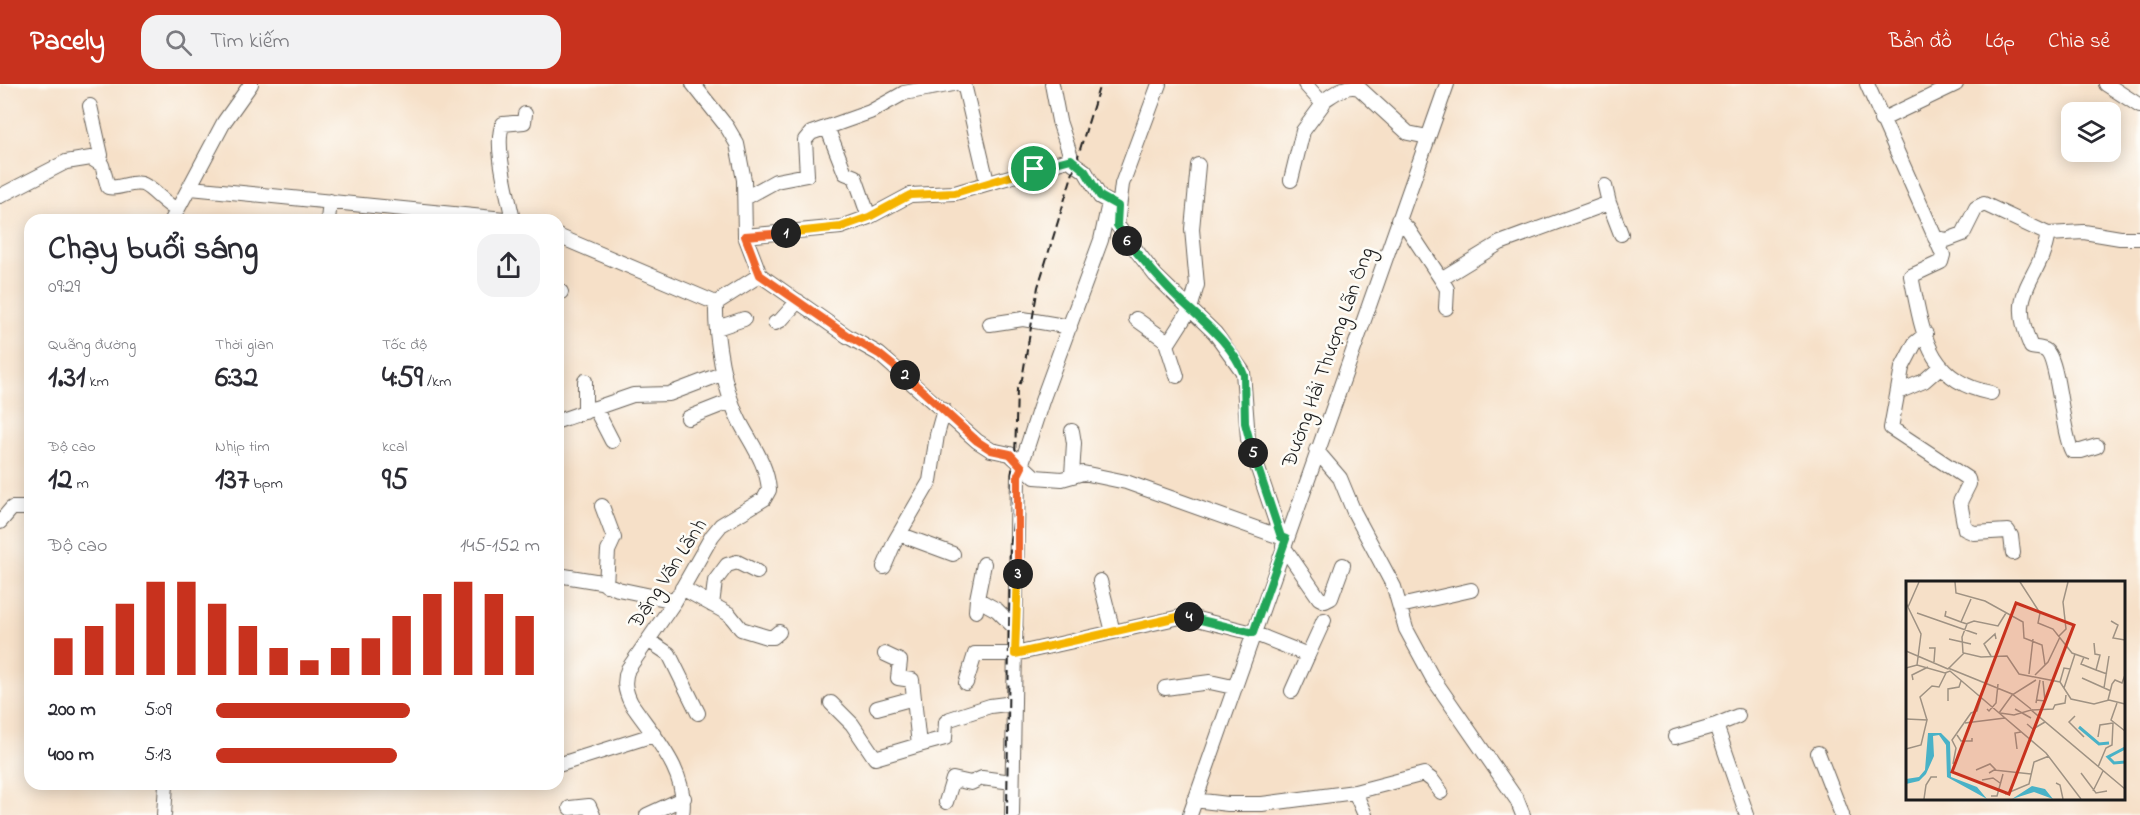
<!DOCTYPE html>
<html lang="vi">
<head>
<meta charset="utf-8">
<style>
	:root { --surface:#fff; --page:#f2f2f3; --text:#2b2b33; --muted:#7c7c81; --accent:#c8321e }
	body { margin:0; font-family:"Indie Flower",sans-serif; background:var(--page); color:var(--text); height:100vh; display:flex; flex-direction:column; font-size:22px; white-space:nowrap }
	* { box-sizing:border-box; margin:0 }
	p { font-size:20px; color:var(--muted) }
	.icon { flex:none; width:33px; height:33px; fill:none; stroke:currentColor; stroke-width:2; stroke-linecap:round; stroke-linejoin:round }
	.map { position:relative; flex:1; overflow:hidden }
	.side { position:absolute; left:24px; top:130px; width:540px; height:576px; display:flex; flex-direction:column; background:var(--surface); border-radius:18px; box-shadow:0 3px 15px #0003 }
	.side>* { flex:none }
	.tools { position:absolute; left:2061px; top:18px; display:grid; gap:12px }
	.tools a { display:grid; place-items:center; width:60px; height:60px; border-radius:12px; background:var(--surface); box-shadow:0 3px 15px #0003; font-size:30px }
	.pin { position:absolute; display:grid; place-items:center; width:51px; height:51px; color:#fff; margin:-26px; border:3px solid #fff; border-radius:50%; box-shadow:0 2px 6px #0007 }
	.km { position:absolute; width:30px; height:30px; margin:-15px; border-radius:50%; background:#222; color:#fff; font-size:16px; line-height:30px; text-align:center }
	.round { display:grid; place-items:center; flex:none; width:63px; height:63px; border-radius:18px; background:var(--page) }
	.summary { display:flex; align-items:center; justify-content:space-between; height:102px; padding:0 24px }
	h1 { font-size:33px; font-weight:700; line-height:45px }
	.figures { display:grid; grid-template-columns:repeat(3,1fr); gap:9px; height:102px; padding:6px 24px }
	.figures div { display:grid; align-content:center }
	.figures b { font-size:30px; font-weight:700 }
	.figures small { font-size:16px; font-weight:400 }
	.figures p { font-size:16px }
	.chart { height:168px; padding:12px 24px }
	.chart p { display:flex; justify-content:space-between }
	.chart svg { width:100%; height:108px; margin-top:6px; stroke:var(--accent); stroke-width:6 }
	ul { padding:0 24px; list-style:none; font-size:20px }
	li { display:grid; grid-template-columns:96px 72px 1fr; align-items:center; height:45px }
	li i { height:15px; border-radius:8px; background:var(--accent) }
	header { display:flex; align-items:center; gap:36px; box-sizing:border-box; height:84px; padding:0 30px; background:var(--accent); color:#fff }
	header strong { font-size:28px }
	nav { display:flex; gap:33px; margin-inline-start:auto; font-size:21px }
	.search { width:420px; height:54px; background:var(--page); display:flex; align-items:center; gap:15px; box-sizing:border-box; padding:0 21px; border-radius:18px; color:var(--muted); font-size:22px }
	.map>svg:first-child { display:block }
</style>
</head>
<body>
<header>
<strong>Pacely</strong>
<div class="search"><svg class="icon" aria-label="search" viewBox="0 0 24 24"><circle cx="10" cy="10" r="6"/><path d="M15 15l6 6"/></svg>Tìm kiếm</div>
<nav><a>Bản đồ</a><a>Lớp</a><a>Chia sẻ</a></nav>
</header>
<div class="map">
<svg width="2140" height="731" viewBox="0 0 2140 731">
	<rect width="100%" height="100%" fill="#fdfcf7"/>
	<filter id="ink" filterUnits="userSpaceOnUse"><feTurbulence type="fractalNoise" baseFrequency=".0167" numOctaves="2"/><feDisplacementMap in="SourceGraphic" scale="12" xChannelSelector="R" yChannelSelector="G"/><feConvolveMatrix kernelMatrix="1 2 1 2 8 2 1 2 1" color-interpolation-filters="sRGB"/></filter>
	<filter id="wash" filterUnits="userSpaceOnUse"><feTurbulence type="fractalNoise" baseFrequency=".008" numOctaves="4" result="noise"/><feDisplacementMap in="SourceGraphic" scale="24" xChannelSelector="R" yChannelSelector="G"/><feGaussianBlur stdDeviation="1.35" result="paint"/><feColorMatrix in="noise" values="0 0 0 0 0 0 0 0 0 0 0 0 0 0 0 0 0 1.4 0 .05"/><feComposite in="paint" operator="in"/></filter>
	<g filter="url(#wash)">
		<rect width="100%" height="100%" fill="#f6e0c8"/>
	</g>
	<g filter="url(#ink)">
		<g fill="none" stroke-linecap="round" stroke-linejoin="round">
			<g stroke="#686158" stroke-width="16">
				<path id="minor" d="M961 0 965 4 987 98
					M1052 0 1059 37 1073 79 1085 87 1100 113 1116 122
					M1159 0 1122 100 1117 141 1155 191 1215 249 1243 288 1248 355 1281 453
					M1867 0 1943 171 1941 178 1911 192C1923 248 1926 297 1991 309
					M2106 0 2140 22
					M1323 17C1334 10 1345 0 1359 4L1408 49 1428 53
					M90 22 101 71 99 77
					M1881 36 1956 0
					M827 43 845 89 855 93 869 133
					M1291 96 1303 47 1323 20 1305 0
					M191 104 514 136
					M0 112 66 78 91 74 102 81 108 103C119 106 130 97 142 100 150 102 165 120 177 126
					M745 114 776 97 807 91 805 56 811 49 870 28 904 9 953 0
					M1609 119 1621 150
					M172 136 224 38 251 0
					M328 136 330 117
					M513 136C509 115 493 59 503 40L524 38 525 30
					M1398 136 1408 145 1441 195 1500 159 1609 119 1605 102
					M2048 150C2039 200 2006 204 2031 263 2035 264 2041 264 2045 266 2059 274 2061 346 2072 367H2081L2097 362
					M558 152 716 219
					M745 152 841 143 869 133 910 111 955 109 1071 75
					M1935 154 1947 156 1963 150 1976 124 1984 120 2048 150 2084 148 2120 154H2140
					M760 191 847 252 879 270 977 357 991 366 1010 370 1035 393 1062 395 1083 389 1126 398 1286 455
					M1441 195 1447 205 1446 224
					M558 206 561 208
					M1136 235 1168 258
					M775 239 781 236 798 217
					M990 240 1023 235 1070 243
					M717 244 744 235
					M1926 250 1915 259 1902 284 1891 344 1968 395 1969 400 1960 418 1965 445 1974 449 2008 447 2011 452 2013 469
					M1177 292 1167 261 1190 225 1197 201 1192 145 1198 81
					M1898 308 1924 297 1940 283
					M595 324 612 357
					M585 328V297
					M688 334 731 317
					M558 337 633 311 669 310 724 289
					M1072 347 1074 359 1072 391
					M1316 366 1340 394 1354 428 1394 503 1406 545 1432 593 1517 716 1523 731
					M602 422 614 454 608 467 606 501
					M0 438 12 424H30
					M899 450 953 470
					M1283 462 1319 514 1325 517 1331 514 1343 481
					M884 483 895 457 930 397 937 351 944 326
					M558 491 601 498 618 505 675 517
					M1100 497 1113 548
					M682 504 729 530 741 545 767 553H773L779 548
					M977 515 984 480
					M712 521 715 497 727 481 737 478 757 488
					M1400 522 1471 506
					M976 527 977 515 997 526 1016 545
					M648 556 669 570 698 629
					M885 570 900 577 898 594 912 596 919 661 945 654 946 638 950 635 990 622 1014 619
					M1308 571 1324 536
					M966 599 975 570H1015L1185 532 1253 549 1308 571 1292 607
					M1165 604 1210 598 1233 603
					M831 619 852 640 875 674 919 661
					M877 624 914 614
					M1716 641 1738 632
					M1675 653 1716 641 1747 731
					M1818 669 1842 731
					M558 681 653 651
					M1355 708 1424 690 1432 696 1441 708
					M1194 716 1228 720H1262L1355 708 1365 731
					M946 718 953 695 971 699 982 694 1012 698
					M570 724 589 722 593 731
					M164 731 166 700
					M647 731 684 714
					M682 731C689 688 653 652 631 619 625 607 623 597 628 585L675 517 712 452 721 441 764 415 769 406C767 380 752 361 740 338 724 307 715 254 716 219L760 191 745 152 744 96 737 60 727 43 693 0
					M1012 731 1018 391 1042 317 1101 156 1109 119
					M1190 731 1447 0"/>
			</g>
			<use href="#minor" stroke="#fff" stroke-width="14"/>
			<path stroke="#1c1c1c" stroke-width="2" stroke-dasharray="9 4.5" stroke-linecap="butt" d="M1007 731 1010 465 1013 439 1012 386 1015 374 1017 305 1022 295 1038 203 1100 0"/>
		</g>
	</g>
	<g fill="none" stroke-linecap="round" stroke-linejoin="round" filter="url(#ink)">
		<g stroke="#fff" stroke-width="12">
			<path id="split-1" d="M786 149 841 143 869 133 910 111 955 109 1034 85"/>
		</g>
		<g stroke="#fff" stroke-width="12">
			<path id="split-2" d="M786 149 745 152 760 191 848 252 879 270 905 291"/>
		</g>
		<g stroke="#fff" stroke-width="12">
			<path id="split-3" d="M905 291 977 357 991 366 1010 370 1022 383 1018 391V490"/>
		</g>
		<g stroke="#fff" stroke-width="12">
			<path id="split-4" d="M1018 490 1015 570 1182 532 1189 533"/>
		</g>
		<g stroke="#fff" stroke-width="12">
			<path id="split-5" d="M1189 533 1253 549 1286 455 1281 453 1253 369"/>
		</g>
		<g stroke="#fff" stroke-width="12">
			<path id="split-6" d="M1127 157C1142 175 1157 193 1174 210 1198 234 1232 258 1244 291L1245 339 1253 369"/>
		</g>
		<g stroke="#fff" stroke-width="12">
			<path id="split-7" d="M1034 85 1071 75 1085 87 1100 112 1118 122 1117 141 1127 157"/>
		</g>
		<use href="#split-1" stroke="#f5b400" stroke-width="8"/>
		<use href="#split-2" stroke="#f0652b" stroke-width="8"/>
		<use href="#split-3" stroke="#f0652b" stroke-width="8"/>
		<use href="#split-4" stroke="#f5b400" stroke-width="8"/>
		<use href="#split-5" stroke="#22a559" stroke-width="8"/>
		<use href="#split-6" stroke="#22a559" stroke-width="8"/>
		<use href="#split-7" stroke="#22a559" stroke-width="8"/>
	</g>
	<g text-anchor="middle" stroke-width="5" stroke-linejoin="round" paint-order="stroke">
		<g font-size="21" fill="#1c1c1c" stroke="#fdfcf7">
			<text transform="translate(1327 273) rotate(-70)" y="7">Đường Hải Thượng Lãn Ông</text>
			<text transform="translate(667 489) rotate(-57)" y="7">Đặng Văn Lãnh</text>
		</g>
	</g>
	<g transform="translate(1906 497)">
		<rect width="219" height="219" fill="#f6e0c8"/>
		<path d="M22 152H35L44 161 45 196 71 206 81 218 41 196 40 164 33 154 27 155 28 175 20 193 13 200 0 203V198L13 196 19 189ZM126 205 139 208 147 218 128 211 106 218Z" fill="#49b2c7"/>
		<path fill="none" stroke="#49b2c7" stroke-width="3" d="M173 146 193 163 203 162M219 167 202 176 208 182 219 181"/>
		<path fill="none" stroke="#9f9283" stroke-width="1.5" d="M49 1 50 12 79 20 117 41 118 57 136 64 139 84M114 1 134 32 132 42 147 48 166 72 183 78M0 22 15 53 11 84M2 26 13 1M40 30 39 35 55 41M11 32 71 53M205 40 212 44 207 57 219 59M60 43 68 40 92 45 100 32M153 55 160 48 157 21 162 1M43 58 65 63M188 62 189 73 194 74 190 89 201 93M23 67H29L28 81M0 70 42 88M57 72 56 56 61 43 55 41 65 18M85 75 78 63 89 53 90 58M178 76 175 83 190 89M0 87 11 84 39 92 44 90 140 172 175 218M42 87 106 113 125 128M42 88 58 72 75 76 101 75 113 93 154 101 165 118 188 123 203 119 219 123M123 93 127 58M129 94 142 81 154 56M176 97 205 110M7 99 6 94 22 86M154 101 158 87 164 88M158 107 169 73M198 107 203 75M130 119 139 120 137 100M202 119 206 103 209 99 216 102 219 94M42 120V108L53 106 55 100M130 122 134 99M211 122 205 139 219 150M81 128 83 130 90 122 92 103M109 128 125 137M125 129 147 128 149 124 159 122 160 114M93 132 106 114 130 99M94 132 108 134 125 129 219 208M169 135 163 141 178 156M0 138 21 139 15 164 0 168M21 139 14 116 26 105 33 106 40 92M59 142 99 137M121 143 127 148 139 141M51 154 55 160H66V157M192 156 194 144 207 142M111 168 109 152 115 151M47 183 50 167 46 159 65 132 71 130 75 117M192 186 200 167 206 164 207 142M70 189 84 183 90 189M83 192 88 189 125 193M175 192 190 212 201 210M76 199 87 197 94 202M150 202 154 204 157 218M187 210 197 190M99 213 123 203 128 181 143 175M85 215H91L97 193M18 218 20 204 25 196H31"/>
		<path fill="#c8321e" fill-opacity="0.15" stroke="#c8321e" stroke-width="3" d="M110 22 168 44 103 213 46 191Z"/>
		<rect width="219" height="219" fill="none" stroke="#1c1c1c" stroke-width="3"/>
	</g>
</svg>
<div class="tools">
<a><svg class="icon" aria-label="layers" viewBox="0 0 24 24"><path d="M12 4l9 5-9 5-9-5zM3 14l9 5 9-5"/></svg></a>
</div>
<div class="pin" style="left:1034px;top:85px;background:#1e9e55"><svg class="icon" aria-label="arrive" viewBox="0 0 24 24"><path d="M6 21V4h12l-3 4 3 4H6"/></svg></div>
<b class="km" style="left:786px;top:149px">1</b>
<b class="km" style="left:905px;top:291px">2</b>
<b class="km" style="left:1018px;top:490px">3</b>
<b class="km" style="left:1189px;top:533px">4</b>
<b class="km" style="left:1253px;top:369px">5</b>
<b class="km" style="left:1127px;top:157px">6</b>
<section class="side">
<div class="summary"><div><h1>Chạy buổi sáng</h1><p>09:29</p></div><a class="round"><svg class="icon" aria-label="share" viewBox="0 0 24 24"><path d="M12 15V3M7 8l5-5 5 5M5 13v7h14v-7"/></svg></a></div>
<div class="figures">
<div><p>Quãng đường</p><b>1.31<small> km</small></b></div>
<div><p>Thời gian</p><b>6:32</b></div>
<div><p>Tốc độ</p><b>4:59<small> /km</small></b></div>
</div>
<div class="figures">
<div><p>Độ cao</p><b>12<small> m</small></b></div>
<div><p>Nhịp tim</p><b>137<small> bpm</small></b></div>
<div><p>kcal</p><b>95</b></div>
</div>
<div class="chart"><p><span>Độ cao</span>145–152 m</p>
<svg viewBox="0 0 160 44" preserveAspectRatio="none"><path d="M5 44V29M15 44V24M25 44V15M35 44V6M45 44V6M55 44V15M65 44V24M75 44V33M85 44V38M95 44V33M105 44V29M115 44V20M125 44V11M135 44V6M145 44V11M155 44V20"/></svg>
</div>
<ul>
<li><b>200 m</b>5:09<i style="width:60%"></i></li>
<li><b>400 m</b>5:13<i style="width:56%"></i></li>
</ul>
</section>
</div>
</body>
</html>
